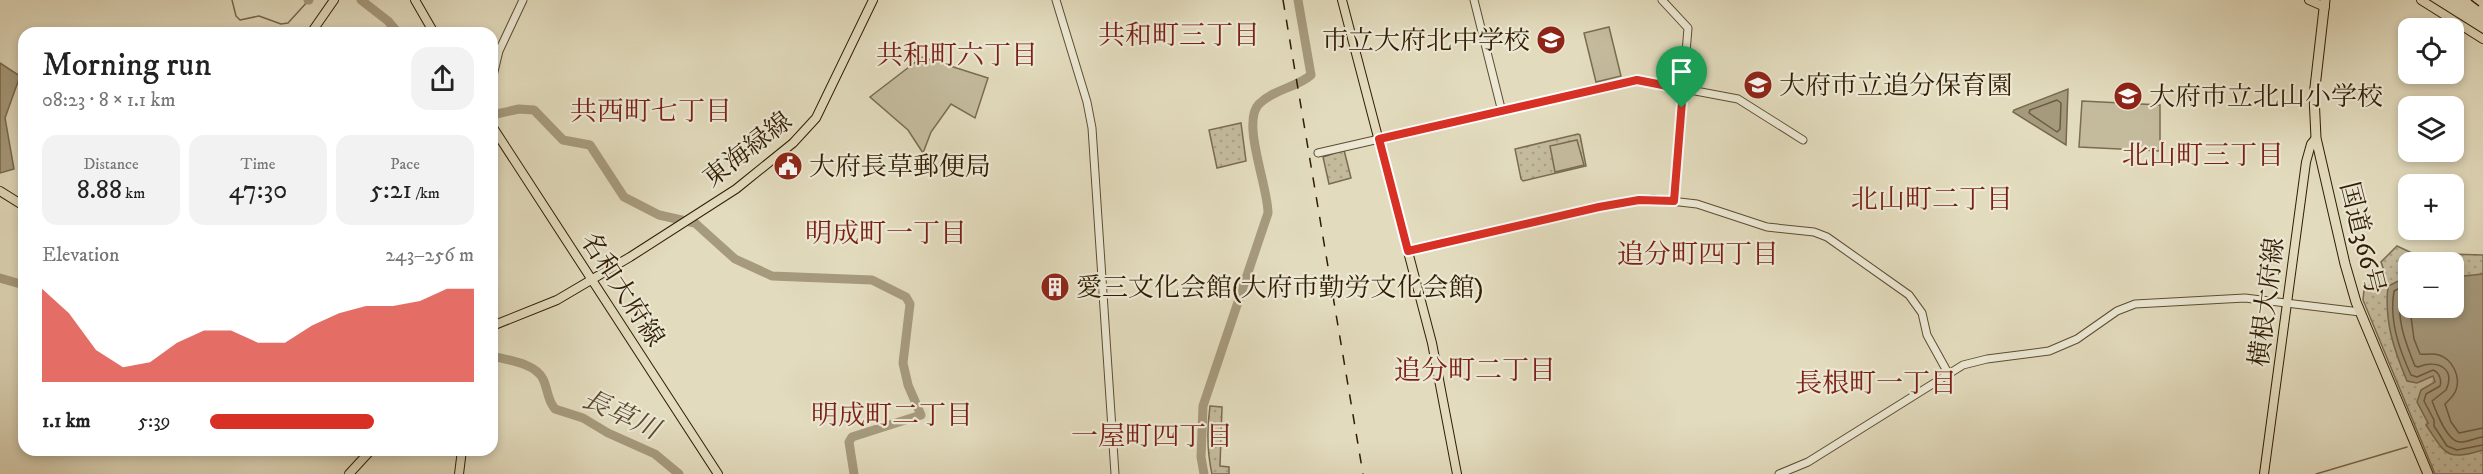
<!DOCTYPE html>
<html lang="en">
<head>
<meta charset="utf-8">
<style>
	:root { --surface:#fff; --page:#f2f2f2; --text:#222; --muted:#767676; --accent:#d93025 }
	body { margin:0; font-family:"IM FELL DW Pica","Noto Serif JP",serif; background:var(--page); color:var(--text); height:100vh; display:flex; flex-direction:column; font-size:22px; white-space:nowrap }
	* { box-sizing:border-box; margin:0 }
	p { font-size:20px; color:var(--muted) }
	.icon { flex:none; width:33px; height:33px; fill:none; stroke:currentColor; stroke-width:2; stroke-linecap:round; stroke-linejoin:round }
	.map { position:relative; flex:1; overflow:hidden }
	.details { position:absolute; left:18px; top:27px; width:480px; height:429px; display:flex; flex-direction:column; background:var(--surface); border-radius:18px; box-shadow:0 3px 9px #0003 }
	.details>* { flex:none }
	.controls { position:absolute; left:2398px; top:18px; display:grid; gap:12px }
	.controls a { display:grid; place-items:center; width:66px; height:66px; border-radius:12px; background:var(--surface); box-shadow:0 3px 9px #0003; font-size:30px }
	.pin { position:absolute; display:grid; place-items:center; width:51px; height:51px; color:#fff; margin:-62px -26px; border-radius:50% 50% 50% 0; rotate:-45deg; box-shadow:0 0 6px #0007 }
	.pin .icon { rotate:45deg }
	.round { display:grid; place-items:center; flex:none; width:63px; height:63px; border-radius:18px; background:var(--page) }
	.head { display:flex; align-items:center; justify-content:space-between; height:102px; padding:0 24px }
	h1 { font-size:33px; font-weight:600; line-height:45px }
	.figures { display:grid; grid-template-columns:repeat(3,1fr); gap:9px; height:102px; padding:6px 24px }
	.figures div { display:grid; align-content:center; border-radius:15px; background:var(--page); text-align:center }
	.figures b { font-size:26px; font-weight:600 }
	.figures small { font-size:16px; font-weight:400 }
	.figures p { font-size:16px }
	.chart { height:168px; padding:12px 24px }
	.chart p { display:flex; justify-content:space-between }
	.chart svg { width:100%; height:108px; margin-top:6px; fill:var(--accent); opacity:.7 }
	ul { padding:0 24px; list-style:none; font-size:20px }
	li { display:grid; grid-template-columns:96px 72px 1fr; align-items:center; height:45px }
	li i { height:15px; border-radius:8px; background:var(--accent) }
	.map>svg:first-child { display:block }
</style>
</head>
<body>
<div class="map">
<svg width="2483" height="474" viewBox="0 0 2483 474">
	<defs>
		<pattern id="park-dots" width="8" height="8" patternUnits="userSpaceOnUse" patternTransform="scale(1.5)"><rect width="8" height="8" fill="#c4bb9d"/><path d="M2 2h.1M6 6h.1" fill="none" stroke="#a9a086" stroke-width="1.8" stroke-linecap="round"/></pattern>
	</defs>
	<rect width="100%" height="100%" fill="#e2dbbd"/>
	<filter id="stains"><feTurbulence type="fractalNoise" baseFrequency=".00333" numOctaves="4"/><feColorMatrix values="0 0 0 0 .2 0 0 0 0 .09 0 0 0 0 .02 0 0 0 .5 -.17"/></filter>
	<radialGradient id="worn" r=".72"><stop offset=".6" stop-color="#630" stop-opacity="0"/><stop offset="1" stop-color="#630" stop-opacity=".3"/></radialGradient>
	<path fill="url(#park-dots)" stroke="#7a6c50" stroke-width="1.5" fill-rule="evenodd" d="M1241 123 1246 161 1217 168 1209 130Z
		M1578 134 1580 135 1586 166 1523 181 1521 179 1515 149Z
		M1344 150 1351 178 1329 184 1323 157Z
		M2397 246 2412 253 2483 255V474H2435L2363 300 2364 290 2385 273 2381 262ZM2409 262H2454V308H2409Z
		M1210 406 1222 407 1220 466 1229 467V474H1212C1207 452 1207 428 1210 406Z"/>
	<path fill="#c4bb9d" stroke="#7a6c50" stroke-width="1.5" d="M1609 27 1621 76 1596 82 1584 33Z
		M922 57 988 78 975 118 951 104 931 132 923 153 908 130 870 97Z
		M2082 101 2160 105V151L2079 147Z
		M1577 140 1584 165 1555 172 1550 146Z"/>
	<path fill="#a69a7d" stroke="#77684c" stroke-width="1.5" d="M0 63 20 76 5 118 14 169 0 173Z
		M2068 89 2066 145 2013 112 2014 110Z
		M2483 274V450C2446 461 2446 455 2426 425L2428 423 2417 402 2421 390 2435 382 2433 376 2417 383 2407 381C2394 350 2384 321 2388 286L2409 276V308H2454V277Z"/>
	<g fill="none" stroke-linecap="round" stroke-linejoin="round">
		<path stroke="#6c5b40" stroke-width="1.5" d="M2057 100 2061 103 2060 129 2057 132 2029 113 2030 110Z
			M2409 283 2394 291C2389 320 2399 349 2411 375L2417 377 2433 370C2439 372 2442 380 2440 386L2426 394 2424 401 2434 420V426L2447 446 2457 450 2483 445
			M2409 291 2401 295C2396 319 2406 344 2415 366L2418 367C2437 359 2456 368 2446 390L2432 401C2436 411 2447 442 2460 442 2468 442 2475 438 2483 437
			M2409 302 2414 339 2420 354C2426 355 2432 353 2439 355 2452 359 2461 376 2456 390 2454 396 2449 400 2445 404L2451 422 2459 433 2483 428"/>
		<path stroke="#77684c" stroke-width="1.5" d="M232 0 236 16 240 20 259 16 281 24 288 23 308 1
			M2316 474 2407 447"/>
		<path stroke="#a69a7d" stroke-width="9" d="M308 0H309
			M361 0 388 21 398 33
			M492 115 519 109 534 110 563 140 590 145 624 197 659 215 695 223 735 259 772 276 872 280 906 297 910 304 903 363 908 385 921 415 852 437 849 442 854 474
			M0 278 24 285
			M492 356C507 360 535 363 543 379 548 389 547 400 555 409L583 418 608 433 655 454 679 474
			M1204 474 1201 457 1203 406 1268 213C1268 186 1241 122 1259 104 1276 88 1296 88 1311 75L1298 0"/>
		<g stroke="#5d4c31" stroke-width="9">
			<path id="minor" d="M1056 0 1087 102 1092 128 1115 474
				M1474 0 1502 112
				M1662 0 1688 28 1674 201
				M492 80 499 51 523 0
				M1318 153 1637 80 1738 99 1803 140
				M1409 251 1599 207 1653 199 1697 204 1767 227 1814 232 1827 237 1909 295 1922 313 1927 335 1948 373
				M1779 474 1808 462 1963 365 1987 359 2049 351 2077 339 2117 311 2135 304 2245 298 2360 312"/>
		</g>
		<g stroke="#311c02" stroke-width="10">
			<path id="major" d="M415 0 434 33
				M1342 0 1432 343 1457 474
				M2309 0 2325 7
				M2421 0 2483 39
				M311 33 334 0
				M492 126 718 474
				M0 191 24 206
				M492 326 557 300 630 257 736 189 793 143 816 118 873 0
				M349 474 371 450
				M459 474 462 450
				M2264 474 2306 162 2311 144 2316 138"/>
		</g>
		<g stroke="#311c02" stroke-width="11">
			<path id="highway" d="M2325 0 2314 96 2316 138 2345 264 2356 302 2428 474"/>
		</g>
		<use href="#minor" stroke="#ece8d4" stroke-width="7"/>
		<use href="#major" stroke="#e2dbbd" stroke-width="8"/>
		<use href="#highway" stroke="#e2dbbd" stroke-width="9"/>
		<path stroke="#311c02" stroke-width="1.5" stroke-dasharray="10 10" stroke-linecap="butt" d="M1283 0 1363 474
			M2471 0 2483 9"/>
	</g>
	<g fill="none" stroke-linecap="round" stroke-linejoin="round">
		<g stroke="#fff" stroke-width="12">
			<path id="route" d="M1637 80 1683 89 1674 201 1639 200 1599 207 1408 251 1379 139Z"/>
		</g>
		<use href="#route" stroke="#d93025" stroke-width="8"/>
	</g>
	<defs>
		<g id="school-disc" transform="scale(1.5)"><circle r="9.5" fill="#8f2418" stroke="#ece8d4"/><path d="M0-5L7-2L0 1L-7-2ZM-4 1L0 2.5L4 1V4Q0 6-4 4Z" fill="#fff"/></g>
		<g id="civic-disc" transform="scale(1.5)"><circle r="9.5" fill="#8f2418" stroke="#ece8d4"/><path d="M-.6-6.5H3V-4.5H.6V-3L4-1V1h2V6H-6V1h2V-1L-.6-3ZM-1.2 2.5V6h2.4V2.5Z" fill="#fff"/></g>
		<g id="building-disc" transform="scale(1.5)"><circle r="9.5" fill="#8f2418" stroke="#ece8d4"/><path d="M-4-6H4V6H1V3H-1V6H-4ZM-2.5-4.3h1.7v1.8h-1.7ZM.8-4.3h1.7v1.8H.8ZM-2.5-1h1.7V.8h-1.7ZM.8-1h1.7V.8H.8Z" fill="#fff"/></g>
	</defs>
	<g fill-rule="evenodd">
		<use href="#school-disc" x="1551" y="40"/>
		<use href="#school-disc" x="1758" y="85"/>
		<use href="#school-disc" x="2128" y="96"/>
		<use href="#civic-disc" x="788" y="166"/>
		<use href="#building-disc" x="1055" y="287"/>
	</g>
	<g text-anchor="middle" stroke-width="4.5" stroke-linejoin="round" paint-order="stroke">
		<g font-size="26" fill="#311c02" stroke="#ece8d4" text-anchor="start">
			<text x="1530" y="49" text-anchor="end">市立大府北中学校</text>
			<text x="1779" y="94">大府市立追分保育園</text>
			<text x="2149" y="105">大府市立北山小学校</text>
			<text x="809" y="175">大府長草郵便局</text>
			<text x="1076" y="296">愛三文化会館(大府市勤労文化会館)</text>
		</g>
		<g font-size="26" fill="#311c02" stroke="#ece8d4">
			<text transform="translate(747 149) rotate(-38)" y="9">東海緑線</text>
			<text transform="translate(2363 238) rotate(76)" y="9">国道366号</text>
			<text transform="translate(623 289) rotate(57)" y="9">名和大府線</text>
			<text transform="translate(2266 302) rotate(-83)" y="9">横根大府線</text>
		</g>
		<g font-size="27" fill="#7a1f14" stroke="#ece8d4">
			<text x="1179" y="44">共和町三丁目</text>
			<text x="957" y="64">共和町六丁目</text>
			<text x="651" y="120">共西町七丁目</text>
			<text x="2203" y="164">北山町三丁目</text>
			<text x="1932" y="208">北山町二丁目</text>
			<text x="886" y="242">明成町一丁目</text>
			<text x="1698" y="263">追分町四丁目</text>
			<text x="1475" y="379">追分町二丁目</text>
			<text x="1876" y="392">長根町一丁目</text>
			<text x="892" y="424">明成町二丁目</text>
			<text x="1152" y="445">一屋町四丁目</text>
		</g>
		<g font-size="27" font-style="italic" fill="#5a482d" stroke="#ece8d4">
			<text transform="translate(621 414) rotate(25)" y="9">長草川</text>
		</g>
	</g>
	<rect width="100%" height="100%" filter="url(#stains)"/>
	<rect width="100%" height="100%" fill="url(#worn)"/>
</svg>
<div class="controls">
<a><svg class="icon" aria-label="locate" viewBox="0 0 24 24"><circle cx="12" cy="12" r="6"/><path d="M12 2v4M12 18v4M2 12h4M18 12h4"/></svg></a>
<a><svg class="icon" aria-label="layers" viewBox="0 0 24 24"><path d="M12 4l9 5-9 5-9-5zM3 14l9 5 9-5"/></svg></a>
<a>+</a>
<a>−</a>
</div>
<div class="pin" style="left:1682px;top:108px;background:#1e9e55"><svg class="icon" aria-label="arrive" viewBox="0 0 24 24"><path d="M6 21V4h12l-3 4 3 4H6"/></svg></div>
<section class="details">
<div class="head"><div><h1>Morning run</h1><p>08:23 · 8 × 1.1 km</p></div><a class="round"><svg class="icon" aria-label="share" viewBox="0 0 24 24"><path d="M12 15V3M7 8l5-5 5 5M5 13v7h14v-7"/></svg></a></div>
<div class="figures">
<div><p>Distance</p><b>8.88<small> km</small></b></div>
<div><p>Time</p><b>47:30</b></div>
<div><p>Pace</p><b>5:21<small> /km</small></b></div>
</div>
<div class="chart"><p><span>Elevation</span>243–256 m</p>
<svg viewBox="0 0 160 44" preserveAspectRatio="none"><path d="M0 44V6L10 16L20 31L30 38L40 36L50 28L60 23L70 23L80 28L90 28L100 21L110 16L120 13L130 13L140 11L150 6L160 6V44z"/></svg>
</div>
<ul>
<li><b>1.1 km</b>5:39<i style="width:62%"></i></li>
</ul>
</section>
</div>
</body>
</html>
